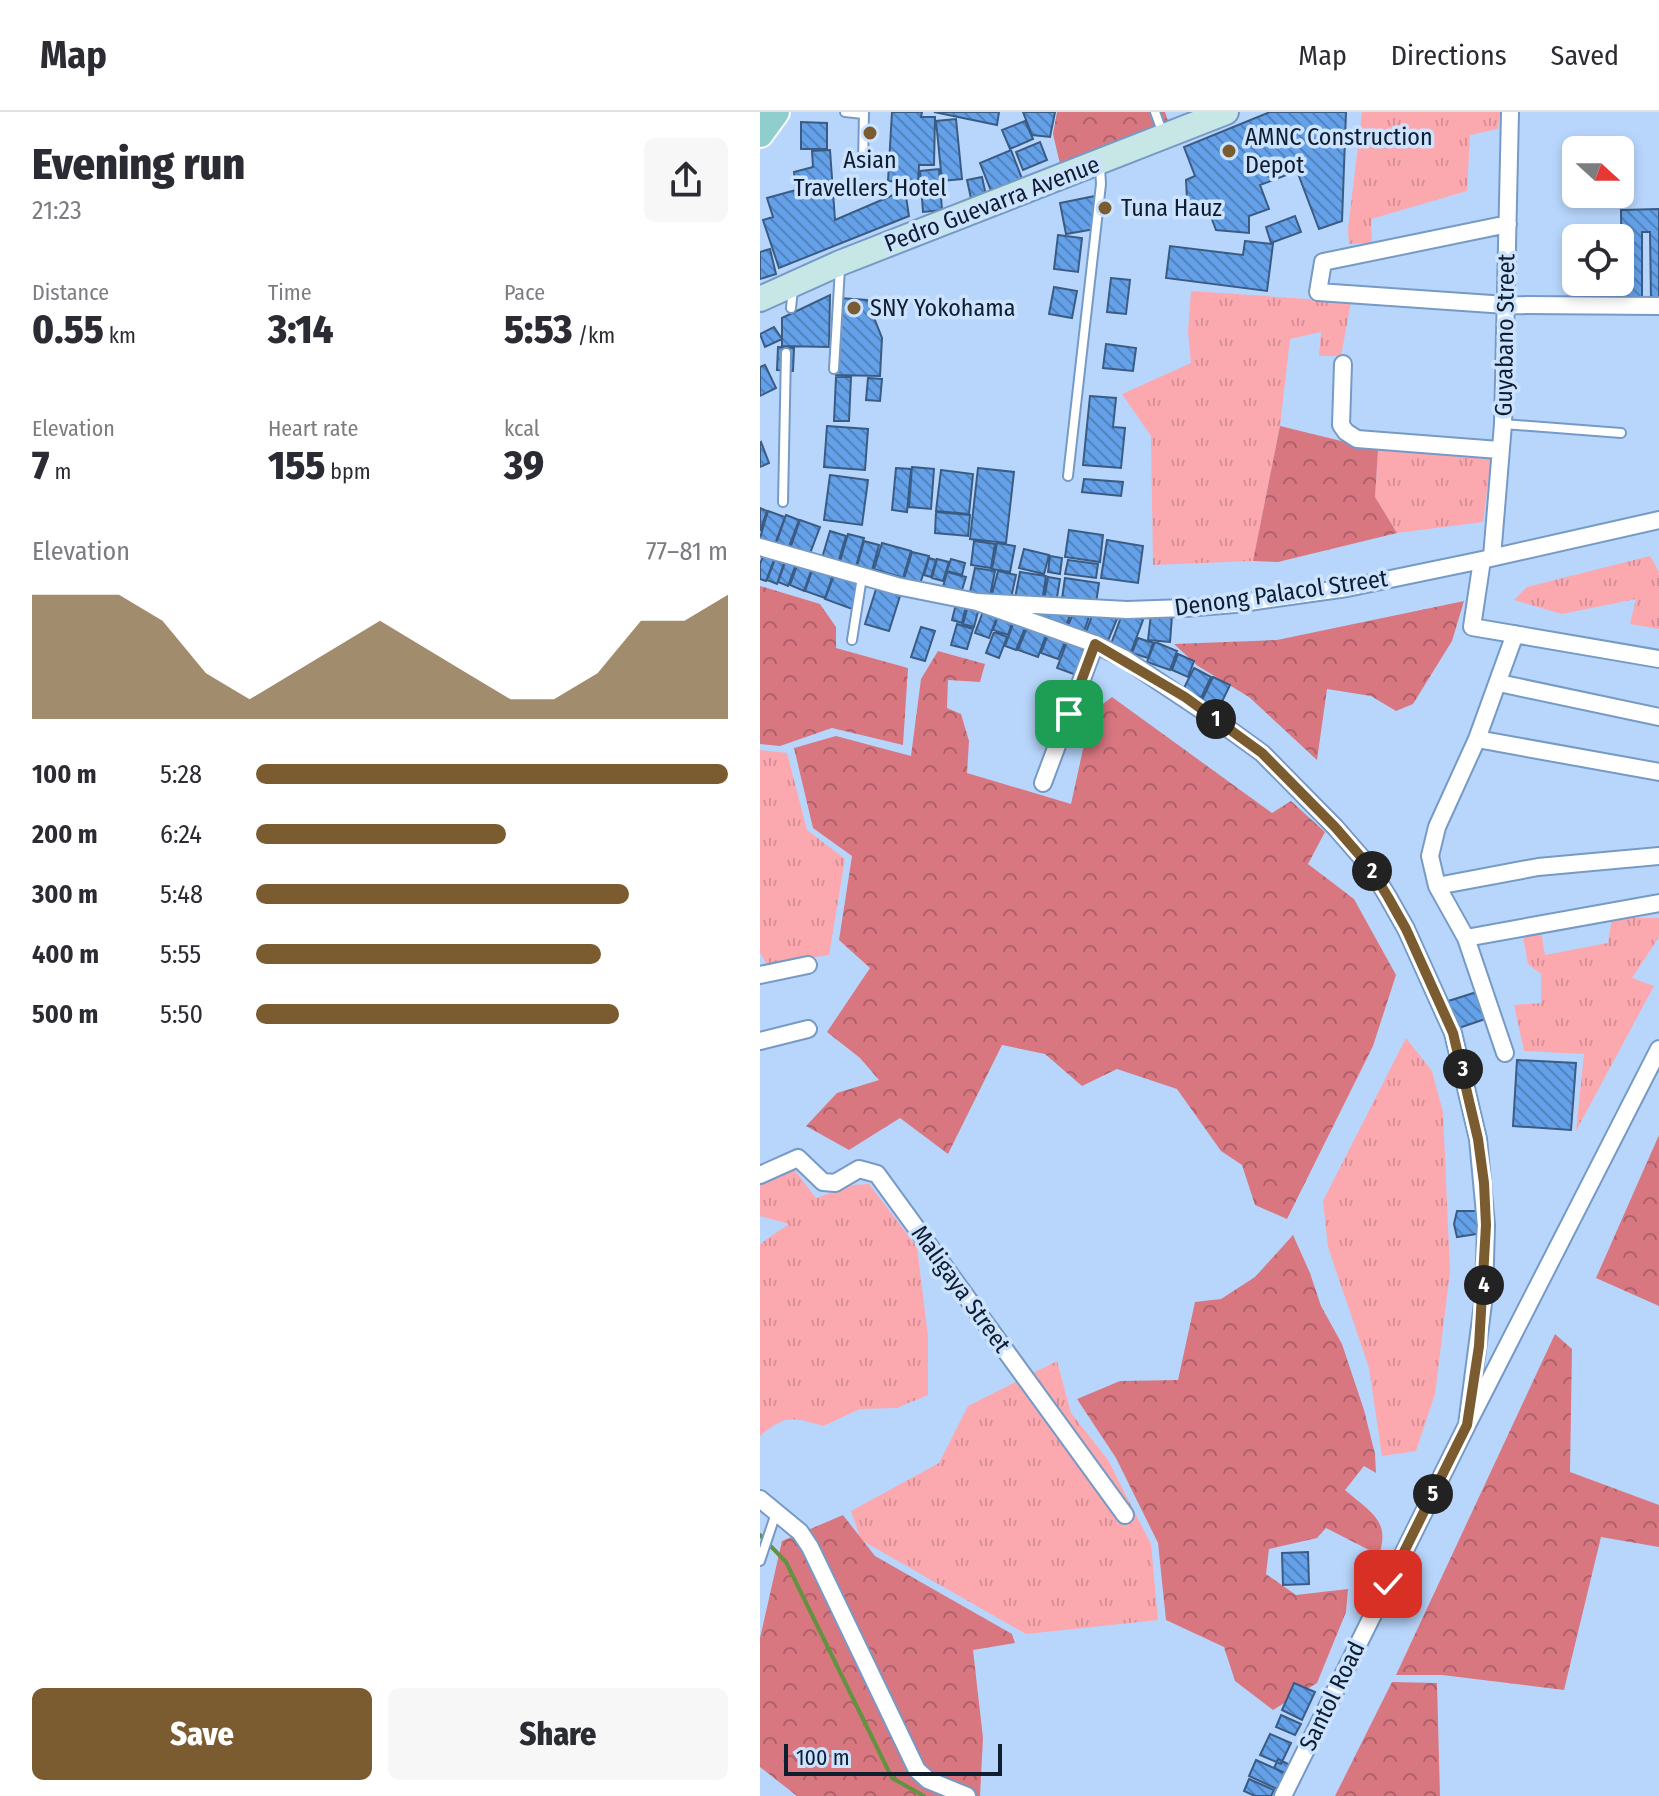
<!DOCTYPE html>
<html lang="en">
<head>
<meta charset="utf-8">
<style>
	:root { --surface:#fff; --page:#f7f7f7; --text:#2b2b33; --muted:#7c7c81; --line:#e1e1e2; --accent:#7b5c31 }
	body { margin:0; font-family:"Fira Sans Condensed",sans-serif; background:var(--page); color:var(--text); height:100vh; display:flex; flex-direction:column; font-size:30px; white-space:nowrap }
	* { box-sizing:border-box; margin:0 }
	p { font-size:26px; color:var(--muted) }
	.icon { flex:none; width:44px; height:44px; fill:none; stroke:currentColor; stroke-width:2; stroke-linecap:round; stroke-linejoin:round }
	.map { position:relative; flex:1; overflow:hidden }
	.sheet { display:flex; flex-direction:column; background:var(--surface); width:760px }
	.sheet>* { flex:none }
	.needle { width:52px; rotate:111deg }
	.buttons { position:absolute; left:802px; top:24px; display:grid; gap:16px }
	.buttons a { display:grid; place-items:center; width:72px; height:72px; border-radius:12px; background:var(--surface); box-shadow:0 4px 12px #0003; font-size:40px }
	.scale { position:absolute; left:24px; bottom:20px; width:218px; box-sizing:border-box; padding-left:8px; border:4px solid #0f1d2e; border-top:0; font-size:22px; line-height:28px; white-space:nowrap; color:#0f1d2e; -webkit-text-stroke:6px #cce3ff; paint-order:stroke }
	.pin { position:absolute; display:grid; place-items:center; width:68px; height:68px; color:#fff; margin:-34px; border-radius:16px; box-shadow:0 4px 12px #0006 }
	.km { position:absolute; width:40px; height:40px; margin:-20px; border-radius:50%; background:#222; color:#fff; font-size:22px; line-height:40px; text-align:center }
	.round { display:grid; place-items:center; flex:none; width:84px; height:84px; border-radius:12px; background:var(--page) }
	.summary { display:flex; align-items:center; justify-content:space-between; height:136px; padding:0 32px }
	h1 { font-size:44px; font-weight:800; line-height:60px }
	.stats { display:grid; grid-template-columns:repeat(3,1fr); gap:12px; height:136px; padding:8px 32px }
	.stats div { display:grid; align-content:center }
	.stats b { font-size:40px; font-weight:800 }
	.stats small { font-size:22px; font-weight:400 }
	.stats p { font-size:22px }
	.chart { height:224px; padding:16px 32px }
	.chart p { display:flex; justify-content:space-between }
	.chart svg { width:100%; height:144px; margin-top:8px; fill:var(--accent); opacity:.7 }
	.button { display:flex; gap:16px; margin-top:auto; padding:16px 32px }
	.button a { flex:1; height:92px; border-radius:12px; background:var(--accent); color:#fff; font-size:32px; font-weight:800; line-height:92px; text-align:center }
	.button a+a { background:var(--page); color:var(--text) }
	ul { padding:0 32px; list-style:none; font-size:26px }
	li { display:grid; grid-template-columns:128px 96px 1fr; align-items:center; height:60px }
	li i { height:20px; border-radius:10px; background:var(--accent) }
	header { display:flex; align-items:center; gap:48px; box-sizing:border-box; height:112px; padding:0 40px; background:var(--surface); border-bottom:2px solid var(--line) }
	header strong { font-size:38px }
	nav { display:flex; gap:44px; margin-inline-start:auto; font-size:28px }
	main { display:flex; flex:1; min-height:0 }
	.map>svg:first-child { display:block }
</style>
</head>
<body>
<header>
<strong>Map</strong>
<nav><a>Map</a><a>Directions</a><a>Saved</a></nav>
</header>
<main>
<section class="sheet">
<div class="summary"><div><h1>Evening run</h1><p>21:23</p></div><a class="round"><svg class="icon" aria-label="share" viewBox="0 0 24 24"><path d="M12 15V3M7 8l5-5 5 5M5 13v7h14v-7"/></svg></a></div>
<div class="stats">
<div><p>Distance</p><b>0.55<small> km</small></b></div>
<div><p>Time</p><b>3:14</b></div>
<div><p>Pace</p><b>5:53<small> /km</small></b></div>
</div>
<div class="stats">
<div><p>Elevation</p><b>7<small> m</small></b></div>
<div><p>Heart rate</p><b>155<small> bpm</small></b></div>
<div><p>kcal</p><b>39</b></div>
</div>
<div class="chart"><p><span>Elevation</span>77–81 m</p>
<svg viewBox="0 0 160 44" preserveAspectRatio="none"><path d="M0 44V6L10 6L20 6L30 14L40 30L50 38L60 30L70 22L80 14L90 22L100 30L110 38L120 38L130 30L140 14L150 14L160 6V44z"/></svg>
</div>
<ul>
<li><b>100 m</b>5:28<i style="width:100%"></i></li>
<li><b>200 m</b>6:24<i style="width:53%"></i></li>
<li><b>300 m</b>5:48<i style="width:79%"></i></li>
<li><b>400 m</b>5:55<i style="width:73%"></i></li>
<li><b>500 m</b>5:50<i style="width:77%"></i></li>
</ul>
<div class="button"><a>Save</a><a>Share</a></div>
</section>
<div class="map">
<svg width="899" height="1684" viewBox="0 0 899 1684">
	<defs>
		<pattern id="grass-tufts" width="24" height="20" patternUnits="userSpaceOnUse" patternTransform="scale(2)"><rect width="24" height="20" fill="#fca8af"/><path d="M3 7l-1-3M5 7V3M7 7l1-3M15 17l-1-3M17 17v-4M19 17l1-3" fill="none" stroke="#d79097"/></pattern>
		<pattern id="forest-crowns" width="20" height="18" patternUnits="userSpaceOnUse" patternTransform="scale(2)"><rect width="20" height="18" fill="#d97781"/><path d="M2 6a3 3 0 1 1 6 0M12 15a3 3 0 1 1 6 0" fill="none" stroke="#ae616a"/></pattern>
		<pattern id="building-back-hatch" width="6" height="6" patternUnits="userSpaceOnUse" patternTransform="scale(2)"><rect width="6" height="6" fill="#65a1e8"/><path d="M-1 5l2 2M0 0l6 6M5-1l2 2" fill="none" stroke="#5283bc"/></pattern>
	</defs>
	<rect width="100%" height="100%" fill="#b8d6fc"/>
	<path fill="url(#grass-tufts)" d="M602 0H740L738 17 710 23 707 79 611 107 612 131 589 132 588 117Z
		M431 179 591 190 581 244H559L561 220 530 227 520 314 493 449 393 453 391 324 362 282 431 251 428 219Z
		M618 338 731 347 723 410 637 421 615 385Z
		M890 444 899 460V517L870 512 876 487 802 502 754 488 767 475Z
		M0 638 27 641 47 718 85 747 69 843 7 852 0 841Z
		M852 806H899V825L872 866 894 874 816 1019 824 942 764 939 754 893 781 891V862L768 852 763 824 781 819 785 843 848 831Z
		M646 926 672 959 683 1000 690 1160 675 1282 656 1339 622 1344 609 1256 568 1135 563 1089Z
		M33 1056 56 1086 93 1073 109 1072 157 1135 168 1224V1283L137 1296 100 1297 63 1314C32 1305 26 1302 0 1324V1132L29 1112 0 1104V1072Z
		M297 1249 311 1301 348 1348 391 1432 398 1508 266 1522 101 1428 91 1399 179 1351 208 1294Z"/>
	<path fill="url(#forest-crowns)" d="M297 0H405L408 9 300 52 293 22Z
		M520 314 618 338 615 385 637 421 518 450 493 449Z
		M0 474 60 492 76 515V536L148 556 143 633 72 616 20 634 0 632Z
		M704 489 692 529 653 592 636 599 611 584 567 577 557 648 489 585 438 554 414 532 517 528Z
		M178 539 225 552 220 570 188 568 187 596 201 602 209 629 207 661 311 692 331 601 352 585 512 701 531 689 565 720 548 752 594 787 636 863 613 934 527 1107 495 1093 482 1053 461 1039 417 977 357 957 322 974 285 942 242 933 188 1042 140 1006 89 1038 46 1014 77 981 119 968 100 946 67 920 110 856 79 828 92 744 53 716 34 636 76 624 151 644 161 567Z
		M899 1023V1194L836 1166Z
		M533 1123 550 1161 561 1194 582 1232 604 1298 615 1342 616 1361 604 1354 585 1378C610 1400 631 1408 619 1443L566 1416 557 1426 509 1437 506 1462 536 1483 588 1477 586 1500 557 1571 513 1598 475 1569 464 1535 406 1508 398 1431 356 1346 317 1287 360 1269 418 1268 435 1190 461 1187 495 1165Z
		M795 1222 812 1237 810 1360 899 1393V1435L841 1425 804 1578 682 1563H636Z
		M83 1403 115 1444 252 1522 255 1531 213 1538 223 1626 220 1684H37L0 1655V1526L22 1429Z
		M632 1570 677 1571 680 1684H575Z"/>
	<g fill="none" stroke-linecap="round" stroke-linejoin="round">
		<path stroke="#639241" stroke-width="4" d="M0 1423 26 1450 132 1666 164 1684"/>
	</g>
	<path fill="url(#building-back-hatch)" stroke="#3a5c84" stroke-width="2" d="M132 0H162L161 5H175L174 53H159L158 71 128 69Z
		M174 0H239L237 13Z
		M263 0H295L290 25 272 23Z
		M510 0H586L582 109 559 117 537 59 500 73 509 97 489 104V121L456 118 447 94 432 100 427 87 426 68 435 64 424 35Z
		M196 7 202 67 182 69 176 9Z
		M265 9 273 27 250 37 242 18Z
		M41 10 67 11V37H41Z
		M280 30 287 48 263 58 256 40Z
		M70 38 75 108 145 78 149 104 19 156 3 108 13 105 7 86 36 78 34 60 53 55 52 39Z
		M251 38 264 72 233 84 220 51Z
		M179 57 182 98 163 100 160 59Z
		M222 65 227 88 212 91 207 68Z
		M335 84 341 116 306 122 300 91Z
		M899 97V186H891L890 120H882V186H862L861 98Z
		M535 104 541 120 511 131 506 115Z
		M298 123 322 126 318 160 294 157Z
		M485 129 513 132 507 179 406 166 410 134 483 143Z
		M10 137 16 162 0 167V140Z
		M351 166 370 168 366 202 347 200Z
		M294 175 317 179 312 206 289 202Z
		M70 183 69 235 22 234V206Z
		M79 186 107 188 122 226 120 264 76 263Z
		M14 215 22 227 5 235 0 222Z
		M346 232 376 236 373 259 343 256Z
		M18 235 34 236 33 259 17 258Z
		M5 253 16 276 0 284V255Z
		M76 265H91L89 309H74Z
		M108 266 122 267 120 289 106 288Z
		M330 284 356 286 353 315 365 316 361 356 323 353Z
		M67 314 108 317 105 358 64 355Z
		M1 330 9 351 0 355V331Z
		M152 355 174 357 171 397 149 395Z
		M136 356 151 357 147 400 132 398Z
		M218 356 254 360 246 431 210 427Z
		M181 358 213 362 209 402 176 399Z
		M70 363 108 368 102 413 64 408Z
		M324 367 363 370 361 384 322 380Z
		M0 396 7 399 0 419Z
		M8 399 25 405 15 432 0 426Z
		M176 400 210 403 208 424 175 421Z
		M26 403 39 408 28 437 16 432Z
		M40 408 60 415 49 444 30 437Z
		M309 418 343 423 340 450 305 445Z
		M70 419 86 424 78 451 62 446Z
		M88 422 104 426 95 458 79 453Z
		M347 428 383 434 378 471 341 466Z
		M104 429 119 433 112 458 97 454Z
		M214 429 235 432 231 456 211 453Z
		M122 431 151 439 143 466 114 457Z
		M237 431 255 434 250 460 232 457Z
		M264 437 289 443 284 462 259 456Z
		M152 440 169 444 160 472 144 467Z
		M4 442 15 445 6 469 0 467V452Z
		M290 444 302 446 300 462 288 460Z
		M16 445 25 448 17 472 7 468Z
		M169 446 176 448 171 465 164 463Z
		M177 447 189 450 183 469 172 466Z
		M191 447 205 451 202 463 187 459Z
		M26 448 36 452 28 474 18 470Z
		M308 448 338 452 336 466 305 462Z
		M38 451 52 456 44 479 30 473Z
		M53 456 73 463 65 486 45 479Z
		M215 456 235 459 229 489 209 485Z
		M238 459 256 463 250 491 231 486Z
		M187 460 206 465 201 481 183 475Z
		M260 460 286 464 282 490 255 486Z
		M75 461 98 469 92 497 65 487Z
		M288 465 300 467 296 491 284 489Z
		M305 466 339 471 336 491 302 487Z
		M117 474 141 481 129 519 105 512Z
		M196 492 206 494 202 511 192 508Z
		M208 494 219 496 214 515 203 512Z
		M224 497 238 502 229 526 215 521Z
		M240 499 254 505 248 523 233 518Z
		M314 499 329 505 323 522 307 516Z
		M311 500 306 514 283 505 284 501Z
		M363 500 383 508 371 540 351 532Z
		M333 501H342L357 507 347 531 325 523Z
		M391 502 412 504 410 530 388 528Z
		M255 507 267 511 256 538 245 534Z
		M197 512 213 517 207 537 191 533Z
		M268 513 287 520 278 545 258 538Z
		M161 515 175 519 165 549 151 545Z
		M234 520 247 525 239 546 226 541Z
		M289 520 306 527 298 547 281 541Z
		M378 526 393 531 388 546 372 541Z
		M308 527 330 535 319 564 297 556Z
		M395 530 417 539 410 558 387 550Z
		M418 542 434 549 428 565 412 558Z
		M434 556 451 565 441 586 423 578Z
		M453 565 470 573 459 596 442 588Z
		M723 878 731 905 693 918 682 891Z
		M757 948 816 951 811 1018 753 1014Z
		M697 1099H717V1122L697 1125 694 1112Z
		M548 1440 549 1472 523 1473 522 1441Z
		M534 1571 555 1580 542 1608 522 1598Z
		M521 1603 541 1612 535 1623 516 1615Z
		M510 1622 531 1631 521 1652 500 1643Z
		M518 1647 530 1653 526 1662 514 1656Z
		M496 1648 525 1661 517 1677 489 1664Z
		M489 1667 514 1678 511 1684H495L484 1679Z"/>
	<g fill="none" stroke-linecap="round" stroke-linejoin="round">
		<g stroke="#769ac6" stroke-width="12">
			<path id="lane" d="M85 0 103 2
				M395 0 403 22
				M103 52 104 0
				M31 196 33 177
				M74 257 80 156
				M743 312 861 321
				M308 364 341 72 340 55
				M23 390 26 241
				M92 528 102 465
				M0 1449 16 1401"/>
		</g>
		<g stroke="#769ac6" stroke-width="20">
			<path id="street" d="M748 112 563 150 558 180 746 193 899 194
				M583 252 581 313 586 320 597 327 739 338
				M0 435 137 474 217 490 367 498 425 496 475 492 587 476 722 448 899 408
				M732 445 743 312 750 0
				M722 448 712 515 899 547
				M217 490 335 532 365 547 455 607 502 641 575 715 609 754 628 785 646 817 693 921 718 1027 726 1113 724 1184 707 1313
				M739 571 899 605
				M717 627 899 660
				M283 671 335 532
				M677 774 778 755 899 744
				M706 826 899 791
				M0 863 48 853
				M0 929 48 917
				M745 941 706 826 677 774 670 744 677 715 717 627 755 522
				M0 1063 38 1046 63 1070 75 1071 99 1057 117 1062 365 1403
				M0 1387 40 1420 50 1435 157 1658 168 1668 207 1684
				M523 1684 707 1313 899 937"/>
		</g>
		<g stroke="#769ac6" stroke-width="28">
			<path id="secondary" d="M0 187 80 151 466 0"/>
		</g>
		<g stroke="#fff" stroke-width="30">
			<path id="primary" d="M0 22 16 0"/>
		</g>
		<use href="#lane" stroke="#fff" stroke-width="8"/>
		<use href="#street" stroke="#fff" stroke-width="16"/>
		<use href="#secondary" stroke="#c7e6e6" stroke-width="24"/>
		<use href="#primary" stroke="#8fcecd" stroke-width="26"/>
	</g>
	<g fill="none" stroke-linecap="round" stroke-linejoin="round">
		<g stroke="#fff" stroke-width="16">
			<path id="route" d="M309 602 335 532 425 585 502 641 575 715 609 754 628 785 646 817 693 921 718 1027 724 1071 726 1113 719 1234 707 1313 628 1472"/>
		</g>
		<use href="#route" stroke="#7b5c31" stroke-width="10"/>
	</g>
	<g fill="#7b5c31" stroke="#cce3ff" stroke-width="3">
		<circle cx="110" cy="21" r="8"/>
		<circle cx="469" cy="39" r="8"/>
		<circle cx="345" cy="96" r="8"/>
		<circle cx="94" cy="196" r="8"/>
	</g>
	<g text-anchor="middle" stroke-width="7" stroke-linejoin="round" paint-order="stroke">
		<g font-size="24" fill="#0f1d2e" stroke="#cce3ff" text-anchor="start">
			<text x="485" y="33">AMNC Construction<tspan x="485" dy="28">Depot</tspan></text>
			<text x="110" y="56" text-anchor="middle">Asian<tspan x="110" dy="28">Travellers Hotel</tspan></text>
			<text x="361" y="104">Tuna Hauz</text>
			<text x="110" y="204">SNY Yokohama</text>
		</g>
		<g font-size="24" fill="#0f1d2e" stroke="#cce3ff">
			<text transform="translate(232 92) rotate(-21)" y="8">Pedro Guevarra Avenue</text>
			<text transform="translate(745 223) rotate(-89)" y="8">Guyabano Street</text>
			<text transform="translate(521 481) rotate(-8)" y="8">Denong Palacol Street</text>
			<text transform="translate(201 1177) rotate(54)" y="8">Maligaya Street</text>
			<text transform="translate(572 1584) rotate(-64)" y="8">Santol Road</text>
		</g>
	</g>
</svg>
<div class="buttons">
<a><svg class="needle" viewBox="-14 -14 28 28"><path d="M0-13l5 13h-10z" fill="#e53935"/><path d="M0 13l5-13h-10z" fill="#7c7c81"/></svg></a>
<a><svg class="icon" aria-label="locate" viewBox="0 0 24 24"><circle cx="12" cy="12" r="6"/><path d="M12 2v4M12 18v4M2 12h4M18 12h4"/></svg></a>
</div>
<div class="scale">100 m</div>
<div class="pin" style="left:309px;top:602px;background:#1e9e55"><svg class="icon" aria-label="arrive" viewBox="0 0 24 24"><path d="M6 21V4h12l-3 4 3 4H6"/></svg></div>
<div class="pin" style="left:628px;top:1472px;background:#d93025"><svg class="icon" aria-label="check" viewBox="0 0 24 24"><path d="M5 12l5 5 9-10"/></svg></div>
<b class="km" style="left:456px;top:607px">1</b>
<b class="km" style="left:612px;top:759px">2</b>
<b class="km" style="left:703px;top:957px">3</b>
<b class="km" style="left:724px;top:1173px">4</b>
<b class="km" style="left:673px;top:1382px">5</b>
</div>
</main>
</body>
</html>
